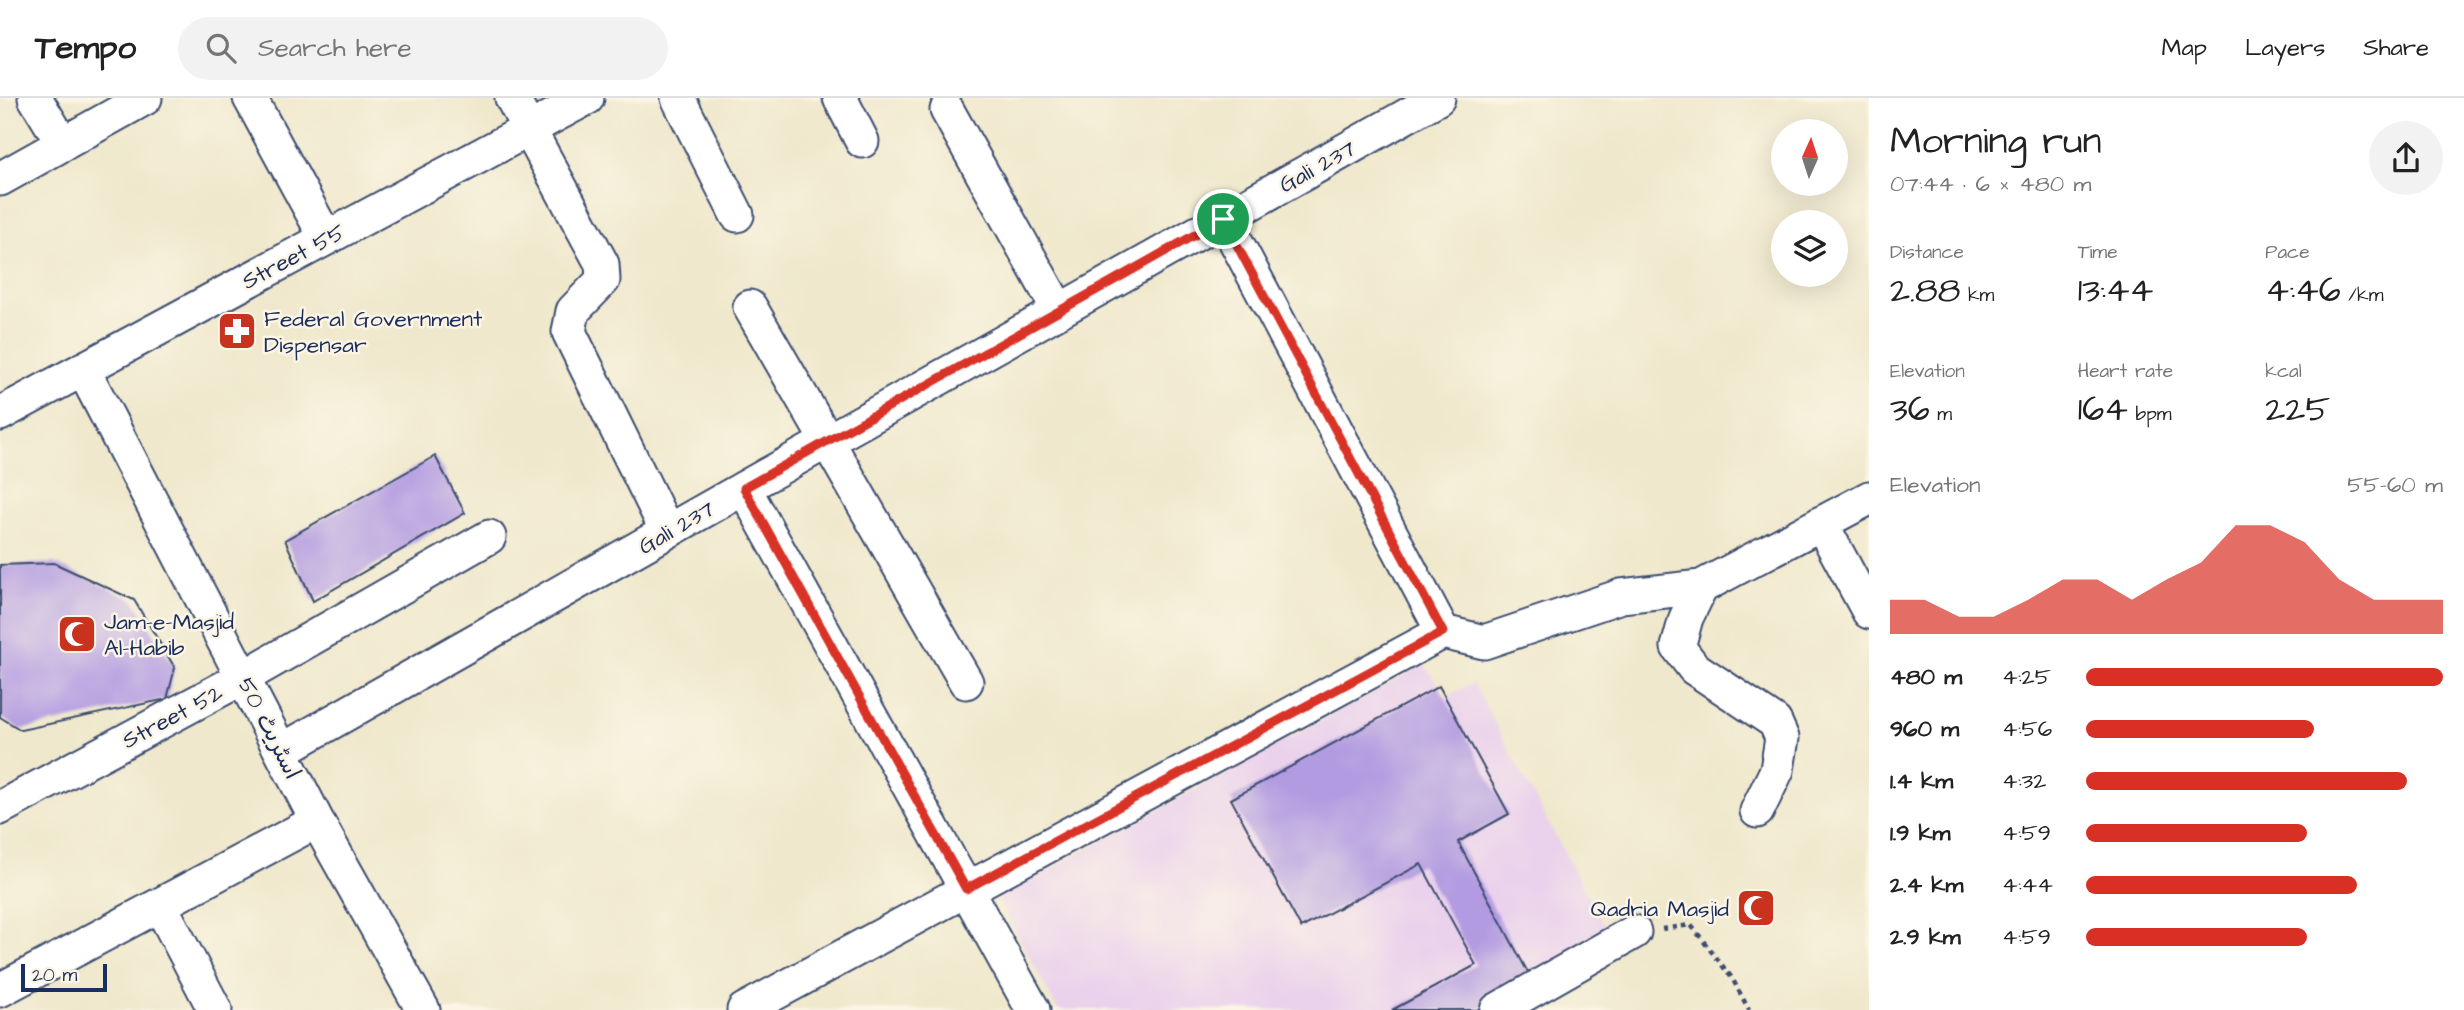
<!DOCTYPE html>
<html lang="en">
<head>
<meta charset="utf-8">
<style>
	:root { --surface:#fff; --page:#f2f2f2; --text:#222; --muted:#767676; --line:#e0e0e0; --accent:#d93025 }
	body { margin:0; font-family:"Architects Daughter","Playpen Sans Arabic",sans-serif; background:var(--page); color:var(--text); height:100vh; display:flex; flex-direction:column; font-size:26px; white-space:nowrap }
	* { box-sizing:border-box; margin:0 }
	p { font-size:23px; color:var(--muted) }
	.icon { flex:none; width:38px; height:38px; fill:none; stroke:currentColor; stroke-width:2; stroke-linecap:round; stroke-linejoin:round }
	.map { position:relative; flex:1; overflow:hidden }
	.panel { display:flex; flex-direction:column; background:var(--surface); width:595px }
	.panel>* { flex:none }
	.needle { width:46px; rotate:3deg }
	.controls { position:absolute; left:1771px; top:21px; display:grid; gap:14px }
	.controls a { display:grid; place-items:center; width:77px; height:77px; border-radius:50%; background:var(--surface); box-shadow:0 7px 28px #0002; font-size:35px }
	.scale { position:absolute; left:21px; bottom:18px; width:86px; box-sizing:border-box; padding-left:7px; border:4px solid #1b2f5e; border-top:0; font-size:19px; line-height:24px; white-space:nowrap; color:#1b2f5e; -webkit-text-stroke:5px #fcf5e5; paint-order:stroke }
	.pin { position:absolute; display:grid; place-items:center; width:60px; height:60px; color:#fff; margin:-30px; border:4px solid #fff; border-radius:50%; box-shadow:0 2px 7px #0007 }
	.round { display:grid; place-items:center; flex:none; width:74px; height:74px; border-radius:37px; background:var(--page) }
	.overview { display:flex; align-items:center; justify-content:space-between; height:119px; padding:0 21px }
	h1 { font-size:38px; font-weight:600; line-height:52px }
	.figures { display:grid; grid-template-columns:repeat(3,1fr); gap:10px; height:119px; padding:7px 21px }
	.figures div { display:grid; align-content:center }
	.figures b { font-size:35px; font-weight:600 }
	.figures small { font-size:19px; font-weight:400 }
	.figures p { font-size:19px }
	.chart { height:196px; padding:14px 21px }
	.chart p { display:flex; justify-content:space-between }
	.chart svg { width:100%; height:126px; margin-top:7px; fill:var(--accent); opacity:.7 }
	ul { padding:0 21px; list-style:none; font-size:23px }
	li { display:grid; grid-template-columns:112px 84px 1fr; align-items:center; height:52px }
	li i { height:18px; border-radius:9px; background:var(--accent) }
	header { display:flex; align-items:center; gap:42px; box-sizing:border-box; height:98px; padding:0 35px; background:var(--surface); border-bottom:2px solid var(--line) }
	header strong { font-size:33px }
	nav { display:flex; gap:38px; margin-inline-start:auto; font-size:24px }
	.search { width:490px; height:63px; background:var(--page); display:flex; align-items:center; gap:18px; box-sizing:border-box; padding:0 24px; border-radius:38px; color:var(--muted); font-size:26px }
	main { display:flex; flex:1; min-height:0 }
	.map>svg:first-child { display:block }
</style>
</head>
<body>
<header>
<strong>Tempo</strong>
<div class="search"><svg class="icon" aria-label="search" viewBox="0 0 24 24"><circle cx="10" cy="10" r="6"/><path d="M15 15l6 6"/></svg>Search here</div>
<nav><a>Map</a><a>Layers</a><a>Share</a></nav>
</header>
<main>
<div class="map">
<svg width="1869" height="912" viewBox="0 0 1869 912">
	<rect width="100%" height="100%" fill="#fcf5e5"/>
	<filter id="ink" filterUnits="userSpaceOnUse"><feTurbulence type="fractalNoise" baseFrequency=".0143" numOctaves="2"/><feDisplacementMap in="SourceGraphic" scale="14" xChannelSelector="R" yChannelSelector="G"/><feConvolveMatrix kernelMatrix="1 2 1 2 8 2 1 2 1" color-interpolation-filters="sRGB"/></filter>
	<filter id="wash" filterUnits="userSpaceOnUse"><feTurbulence type="fractalNoise" baseFrequency=".00686" numOctaves="4" result="noise"/><feDisplacementMap in="SourceGraphic" scale="28" xChannelSelector="R" yChannelSelector="G"/><feGaussianBlur stdDeviation="1.57" result="paint"/><feColorMatrix in="noise" values="0 0 0 0 0 0 0 0 0 0 0 0 0 0 0 0 0 1.4 0 .05"/><feComposite in="paint" operator="in"/></filter>
	<g filter="url(#wash)">
		<rect width="100%" height="100%" fill="#efe8cc"/>
		<path fill="#ead1ec" d="M1424 566 1446 599 1473 585 1611 841 1484 912H1058L998 800Z"/>
		<g id="blocks">
			<path fill="#b29be1" d="M435 358 465 415 313 503 285 442Z
				M54 465 134 502 175 570 167 601 21 632 0 619V467Z
				M1439 588 1509 716 1458 744 1532 882 1477 912H1392L1476 867 1421 766 1301 830 1231 701Z"/>
		</g>
	</g>
	<g filter="url(#ink)">
		<use href="#blocks" fill-opacity="0" stroke="#3b4b6e" stroke-width="2"/>
		<g fill="none" stroke-linecap="round" stroke-linejoin="round">
			<g stroke="#3b4b6e" stroke-width="37">
				<path id="minor" d="M35 0 63 46
					M250 0 326 140
					M512 0 602 166 603 182 573 213 569 234 667 433
					M678 0 737 117
					M840 0 862 43
					M947 12 1059 213
					M0 81 145 0
					M1224 121 1443 534
					M750 209 966 584
					M83 271 317 723 423 912
					M0 316 587 0
					M744 390 1033 912
					M1821 425 1869 514
					M1701 489 1686 520 1678 549 1694 570 1775 624 1782 640 1777 672 1757 713
					M281 653 744 390 1438 0
					M0 710 244 579 489 439
					M160 807 215 912
					M0 892 317 723
					M744 912 1443 534 1484 544 1621 498 1701 489 1869 400
					M1497 912 1634 834"/>
			</g>
			<path stroke="#3b4b6e" stroke-width="4.5" stroke-dasharray="5 5" stroke-linecap="butt" d="M1662 831 1691 827 1732 880 1749 912"/>
			<use href="#minor" stroke="#fff" stroke-width="33"/>
		</g>
	</g>
	<g fill="none" stroke-linecap="round" stroke-linejoin="round" filter="url(#ink)">
		<g stroke="#fff" stroke-width="14">
			<path id="route" d="M1223 121 1443 534 966 791 744 390Z"/>
		</g>
		<use href="#route" stroke="#d93025" stroke-width="9"/>
	</g>
	<defs>
		<g id="pharmacy-square" transform="scale(2.0125)"><rect x="-9" y="-9" width="18" height="18" rx="4" fill="#c8321e" stroke="#fcf5e5"/><path d="M-2-6h4v4h4v4h-4v4h-4v-4h-4v-4h4Z" fill="#fff"/></g>
		<g id="mosque-square" transform="scale(2.0125)"><rect x="-9" y="-9" width="18" height="18" rx="4" fill="#c8321e" stroke="#fcf5e5"/><path d="M3.5-4.9A6 6 0 1 0 3.5 4.9A5 5 0 1 1 3.5-4.9Z" fill="#fff"/></g>
	</defs>
	<g fill-rule="evenodd">
		<use href="#pharmacy-square" x="237" y="233"/>
		<use href="#mosque-square" x="77" y="536"/>
		<use href="#mosque-square" x="1756" y="810"/>
	</g>
	<g text-anchor="middle" stroke-width="5" stroke-linejoin="round" paint-order="stroke">
		<g font-size="23" fill="#1b2f5e" stroke="#fcf5e5">
			<text transform="translate(1317 68) rotate(-29)" y="8">Gali 237</text>
			<text transform="translate(293 158) rotate(-28)" y="8">Street 55</text>
			<text transform="translate(676 429) rotate(-30)" y="8">Gali 237</text>
			<text transform="translate(172 618) rotate(-28)" y="8">Street 52</text>
			<text transform="translate(270 630) rotate(63)" y="8">اسٹریٹ 50</text>
		</g>
		<g font-size="23" fill="#1b2f5e" stroke="#fcf5e5" text-anchor="start">
			<text x="264" y="228">Federal Government<tspan x="264" dy="26">Dispensar</tspan></text>
			<text x="104" y="531">Jam-e-Masjid<tspan x="104" dy="26">Al-Habib</tspan></text>
			<text x="1729" y="818" text-anchor="end">Qadria Masjid</text>
		</g>
	</g>
</svg>
<div class="controls">
<a><svg class="needle" viewBox="-14 -14 28 28"><path d="M0-13l5 13h-10z" fill="#e53935"/><path d="M0 13l5-13h-10z" fill="#767676"/></svg></a>
<a><svg class="icon" aria-label="layers" viewBox="0 0 24 24"><path d="M12 4l9 5-9 5-9-5zM3 14l9 5 9-5"/></svg></a>
</div>
<div class="scale">20 m</div>
<div class="pin" style="left:1223px;top:121px;background:#1e9e55"><svg class="icon" aria-label="arrive" viewBox="0 0 24 24"><path d="M6 21V4h12l-3 4 3 4H6"/></svg></div>
</div>
<section class="panel">
<div class="overview"><div><h1>Morning run</h1><p>07:44 · 6 × 480 m</p></div><a class="round"><svg class="icon" aria-label="share" viewBox="0 0 24 24"><path d="M12 15V3M7 8l5-5 5 5M5 13v7h14v-7"/></svg></a></div>
<div class="figures">
<div><p>Distance</p><b>2.88<small> km</small></b></div>
<div><p>Time</p><b>13:44</b></div>
<div><p>Pace</p><b>4:46<small> /km</small></b></div>
</div>
<div class="figures">
<div><p>Elevation</p><b>36<small> m</small></b></div>
<div><p>Heart rate</p><b>164<small> bpm</small></b></div>
<div><p>kcal</p><b>225</b></div>
</div>
<div class="chart"><p><span>Elevation</span>55–60 m</p>
<svg viewBox="0 0 160 44" preserveAspectRatio="none"><path d="M0 44V32L10 32L20 38L30 38L40 32L50 25L60 25L70 32L80 25L90 19L100 6L110 6L120 12L130 25L140 32L150 32L160 32V44z"/></svg>
</div>
<ul>
<li><b>480 m</b>4:25<i style="width:100%"></i></li>
<li><b>960 m</b>4:56<i style="width:64%"></i></li>
<li><b>1.4 km</b>4:32<i style="width:90%"></i></li>
<li><b>1.9 km</b>4:59<i style="width:62%"></i></li>
<li><b>2.4 km</b>4:44<i style="width:76%"></i></li>
<li><b>2.9 km</b>4:59<i style="width:62%"></i></li>
</ul>
</section>
</main>
</body>
</html>
